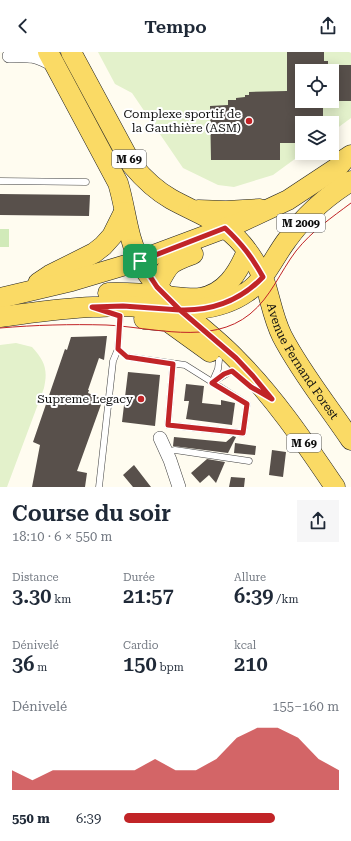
<!DOCTYPE html>
<html lang="fr">
<head>
<meta charset="utf-8">
<style>
	:root { --surface:#fff; --page:#f6f6f7; --text:#1f2937; --muted:#747a83; --accent:#c12427 }
	body { margin:0; font-family:"Roboto Serif",serif; background:var(--page); color:var(--text); height:100vh; display:flex; flex-direction:column; font-size:15px; white-space:nowrap }
	* { box-sizing:border-box; margin:0 }
	p { font-size:13px; color:var(--muted) }
	.icon { flex:none; width:22px; height:22px; fill:none; stroke:currentColor; stroke-width:2; stroke-linecap:round; stroke-linejoin:round }
	.map { position:relative; height:435px; overflow:hidden }
	.sheet { display:flex; flex-direction:column; background:var(--surface); flex:1 }
	.sheet>* { flex:none }
	.buttons { position:absolute; left:295px; top:12px; display:grid; gap:8px }
	.buttons a { display:grid; place-items:center; width:44px; height:44px; border-radius:0px; background:var(--surface); box-shadow:0 2px 10px #0003; font-size:20px }
	.pin { position:absolute; display:grid; place-items:center; width:34px; height:34px; color:#fff; margin:-17px; border-radius:8px; box-shadow:0 2px 6px #0006 }
	.round { display:grid; place-items:center; flex:none; width:42px; height:42px; border-radius:0px; background:var(--page) }
	.headline { display:flex; align-items:center; justify-content:space-between; height:68px; padding:0 12px }
	h1 { font-size:22px; font-weight:600; line-height:30px }
	.stats { display:grid; grid-template-columns:repeat(3,1fr); gap:6px; height:68px; padding:4px 12px }
	.stats div { display:grid; align-content:center }
	.stats b { font-size:20px; font-weight:600 }
	.stats small { font-size:11px; font-weight:400 }
	.stats p { font-size:11px }
	.chart { height:112px; padding:8px 12px }
	.chart p { display:flex; justify-content:space-between }
	.chart svg { width:100%; height:72px; margin-top:4px; fill:var(--accent); opacity:.7 }
	ul { padding:0 12px; list-style:none; font-size:13px }
	li { display:grid; grid-template-columns:64px 48px 1fr; align-items:center; height:30px }
	li i { height:10px; border-radius:5px; background:var(--accent) }
	header { display:flex; justify-content:space-between; align-items:center; height:52px; padding:0 12px; background:var(--surface); font-size:18px; font-weight:600 }
	.map>svg:first-child { display:block }
</style>
</head>
<body>
<header><svg class="icon" aria-label="back" viewBox="0 0 24 24"><path d="M15 5l-7 7 7 7"/></svg>Tempo<svg class="icon" aria-label="share" viewBox="0 0 24 24"><path d="M12 15V3M7 8l5-5 5 5M5 13v7h14v-7"/></svg></header>
<div class="map">
<svg width="351" height="435" viewBox="0 0 351 435">
	<rect width="100%" height="100%" fill="#fffcf0"/>
	<path fill="#d1eab9" d="M0 177H9V195H0Z"/>
	<path fill="#e3f1cb" fill-rule="evenodd" d="M98 0H349L351 1V66L332 80V71H302L303 101 273 123 234 135 218 133 183 116 132 41 115 32ZM302 19H332V49H302Z
		M16 291 32 295C45 309 48 318 44 336L7 435H0V293Z"/>
	<path fill="#58504b" d="M287 0H324V9H328V19H302V49H306V56H323V71H302V83H297V91H280V108H211L210 54 228 53V48H236V46L245 45V43H249V40L287 39Z
		M332 13H351V49H332Z
		M0 142 90 143 89 164 0 163Z
		M107 284 104 308 99 306 88 338H89L88 341 103 347 77 419 87 421 85 435H32L40 393 33 390 65 297 67 298 71 285Z
		M128 320 160 323 155 374 122 370Z
		M186 332 204 334 202 351 221 353V348L235 351 232 373 186 367 189 349H184Z
		M233 384 236 385 228 401 173 394 174 385 226 390Z
		M235 391 256 394 255 403 234 401Z
		M272 398 286 400 283 425 269 423Z
		M207 407 225 410 216 431 209 423 200 431 191 421Z
		M134 413 151 435H133L123 423Z
		M231 425 245 426 244 435H229Z"/>
	<g fill="none" stroke-linecap="round" stroke-linejoin="round">
		<g stroke="#424242" stroke-width="7">
			<path id="service" d="M0 129 86 130
				M118 297 127 305 185 313 247 352 243 381 168 373 173 312
				M213 330 231 319
				M212 331 218 317 219 308
				M167 400 175 398 249 409
				M99 435 113 309 118 297 120 264"/>
		</g>
		<g stroke="#424242" stroke-width="14">
			<path id="minor" d="M9 4C32 3 35 3 55 14
				M160 386 170 408 179 435"/>
		</g>
		<g stroke="#202020" stroke-width="21">
			<g id="primary">
				<path d="M48 0 118 131C126 157 127 185 140 210 164 252 205 274 237 308 275 346 305 391 335 435"/>
				<path id="s1" d="M71 0 132 113C143 126 155 138 171 147 196 161 223 169 242 192 252 204 261 219 266 234 271 251 274 268 282 284 300 319 328 354 351 388"/>
				<path d="M198 158 226 159 260 157"/>
				<path d="M38 231 50 223 94 201 103 194 112 184 124 160"/>
				<path d="M157 235C169 212 168 211 193 202"/>
				<path d="M108 241C128 240 147 242 166 244 177 245 189 247 200 246 225 242 238 221 247 199"/>
				<path d="M0 246 72 229 129 212 239 171 288 148 338 115 345 107 351 103"/>
				<path d="M0 265C31 261 62 256 93 255 103 255 113 254 123 254 165 256 210 266 247 240 265 228 274 205 287 188 304 164 327 144 351 129"/>
				<path d="M144 267 167 269 210 300"/>
			</g>
		</g>
		<use href="#service" stroke="#fff" stroke-width="6"/>
		<use href="#minor" stroke="#fff" stroke-width="13"/>
		<use href="#primary" stroke="#fada65" stroke-width="20"/>
		<path stroke="#c12427" stroke-width="1" d="M0 276C35 273 71 272 106 273 152 275 211 294 250 262 271 245 280 220 296 199 312 179 331 166 351 151"/>
	</g>
	<g fill="none" stroke-linecap="round" stroke-linejoin="round">
		<g stroke="#fff" stroke-width="8">
			<path id="route" d="M140 209 157 235 180 258 123 254 92 255 120 264 118 297 127 305 173 312 168 373 243 381 247 352 212 331 224 322 232 319 251 335 272 347 253 324 236 306 180 258C212 259 240 249 263 225 252 205 242 192 225 176L140 209"/>
		</g>
		<use href="#route" stroke="#c12427" stroke-width="5"/>
	</g>
	<g fill="#c12427" stroke="#fff" stroke-width="1.5">
		<circle cx="249" cy="69" r="4"/>
		<circle cx="141" cy="347" r="4"/>
	</g>
	<g text-anchor="middle" stroke-width="4" stroke-linejoin="round" paint-order="stroke">
		<g fill="#fff" stroke="#575757" stroke-width="1">
			<rect x="112" y="98" width="34" height="18" rx="3"/>
			<rect x="277" y="162" width="48" height="18" rx="3"/>
			<rect x="287" y="382" width="34" height="18" rx="3"/>
		</g>
		<g font-size="11" font-weight="bold" fill="#0f0f0f">
			<text x="129" y="111">M 69</text>
			<text x="301" y="175">M 2009</text>
			<text x="304" y="395">M 69</text>
		</g>
		<g font-size="12" fill="#0f0f0f" stroke="#fff" text-anchor="end">
			<text x="241" y="66">Complexe sportif de<tspan x="241" dy="14">la Gauthière (ASM)</tspan></text>
			<text x="133" y="351">Supreme Legacy</text>
		</g>
		<g font-size="12" fill="#0f0f0f" stroke="#fff">
			<text dy="4" stroke="none"><textPath href="#s1" startOffset="398">Avenue Fernand Forest</textPath></text>
		</g>
	</g>
</svg>
<div class="buttons">
<a><svg class="icon" aria-label="locate" viewBox="0 0 24 24"><circle cx="12" cy="12" r="6"/><path d="M12 2v4M12 18v4M2 12h4M18 12h4"/></svg></a>
<a><svg class="icon" aria-label="layers" viewBox="0 0 24 24"><path d="M12 4l9 5-9 5-9-5zM3 14l9 5 9-5"/></svg></a>
</div>
<div class="pin" style="left:140px;top:209px;background:#1e9e55"><svg class="icon" aria-label="arrive" viewBox="0 0 24 24"><path d="M6 21V4h12l-3 4 3 4H6"/></svg></div>
</div>
<section class="sheet">
<div class="headline"><div><h1>Course du soir</h1><p>18:10 · 6 × 550 m</p></div><a class="round"><svg class="icon" aria-label="share" viewBox="0 0 24 24"><path d="M12 15V3M7 8l5-5 5 5M5 13v7h14v-7"/></svg></a></div>
<div class="stats">
<div><p>Distance</p><b>3.30<small> km</small></b></div>
<div><p>Durée</p><b>21:57</b></div>
<div><p>Allure</p><b>6:39<small> /km</small></b></div>
</div>
<div class="stats">
<div><p>Dénivelé</p><b>36<small> m</small></b></div>
<div><p>Cardio</p><b>150<small> bpm</small></b></div>
<div><p>kcal</p><b>210</b></div>
</div>
<div class="chart"><p><span>Dénivelé</span>155–160 m</p>
<svg viewBox="0 0 160 44" preserveAspectRatio="none"><path d="M0 44V32L10 38L20 32L30 32L40 32L50 32L60 32L70 25L80 32L90 32L100 25L110 12L120 6L130 6L140 12L150 25L160 32V44z"/></svg>
</div>
<ul>
<li><b>550 m</b>6:39<i style="width:70%"></i></li>
</ul>
</section>
</body>
</html>
